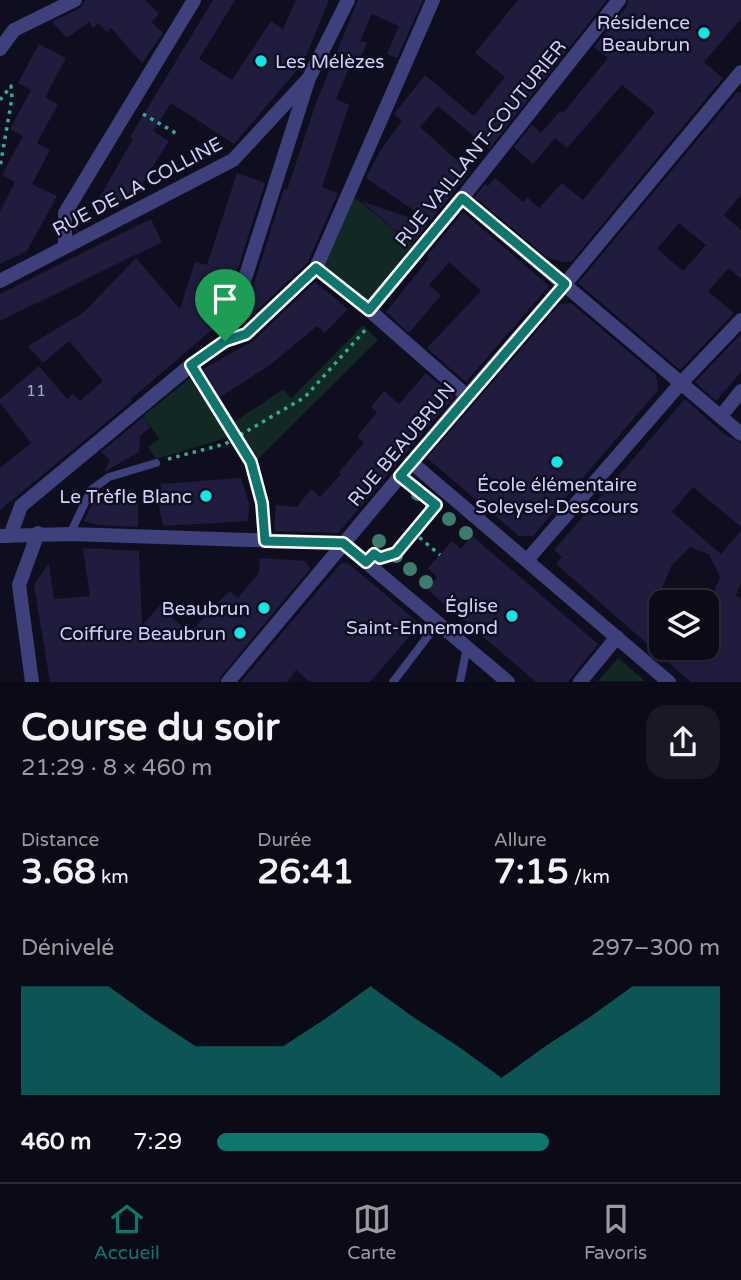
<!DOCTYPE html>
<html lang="fr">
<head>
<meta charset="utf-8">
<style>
	:root { --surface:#0b0a17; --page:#191824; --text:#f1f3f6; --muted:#9a9aa1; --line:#2b2b36; --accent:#0f766e }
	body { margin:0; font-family:"Varela Round",sans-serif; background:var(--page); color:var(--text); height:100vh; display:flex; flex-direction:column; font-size:26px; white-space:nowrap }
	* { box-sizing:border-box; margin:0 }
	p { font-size:23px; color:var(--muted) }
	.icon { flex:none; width:38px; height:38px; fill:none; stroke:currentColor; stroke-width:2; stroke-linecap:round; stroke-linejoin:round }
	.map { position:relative; height:682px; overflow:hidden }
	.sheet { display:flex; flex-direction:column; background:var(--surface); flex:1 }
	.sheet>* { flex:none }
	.tools { position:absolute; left:649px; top:590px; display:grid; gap:14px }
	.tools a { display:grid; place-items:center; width:70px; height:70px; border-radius:14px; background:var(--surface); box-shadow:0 2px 5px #0004,0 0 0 2px var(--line); font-size:35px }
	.pin { position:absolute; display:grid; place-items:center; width:60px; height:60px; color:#fff; margin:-72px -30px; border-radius:50% 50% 50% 0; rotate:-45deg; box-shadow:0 0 7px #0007 }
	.pin .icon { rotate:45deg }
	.round { display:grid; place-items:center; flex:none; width:74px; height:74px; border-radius:21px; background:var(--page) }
	.overview { display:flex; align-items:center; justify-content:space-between; height:119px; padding:0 21px }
	h1 { font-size:38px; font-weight:700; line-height:52px }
	.figures { display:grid; grid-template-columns:repeat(3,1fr); gap:10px; height:119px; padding:7px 21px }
	.figures div { display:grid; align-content:center }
	.figures b { font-size:35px; font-weight:700 }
	.figures small { font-size:19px; font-weight:400 }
	.figures p { font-size:19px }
	.chart { height:196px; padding:14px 21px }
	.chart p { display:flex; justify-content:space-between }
	.chart svg { width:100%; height:126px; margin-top:7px; fill:var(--accent); opacity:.7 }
	ul { padding:0 21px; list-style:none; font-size:23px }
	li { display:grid; grid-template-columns:112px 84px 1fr; align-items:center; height:52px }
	li i { height:18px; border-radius:9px; background:var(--accent) }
	.dock { display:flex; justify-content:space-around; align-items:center; height:98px; border-top:2px solid var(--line); background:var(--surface); font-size:19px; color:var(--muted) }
	.dock a { display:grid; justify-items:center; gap:4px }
	.dock .active { color:var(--accent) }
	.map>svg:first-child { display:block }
</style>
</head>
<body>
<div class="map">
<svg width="741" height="682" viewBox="0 0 741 682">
	<rect width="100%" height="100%" fill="#0f0e1f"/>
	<path fill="#122825" d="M352 197 358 200 413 245 368 302 324 264Z
		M363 325 378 340 258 459 234 422 284 389 291 399Z
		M193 376 230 437 156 459 148 447 159 439 143 416Z
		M618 658 645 681H598Z"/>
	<path fill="#1f1c3e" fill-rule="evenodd" d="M85 0H145L159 14 151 22 163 33 142 63 111 28 107 32 98 23 93 28 89 22 67 38 52 22 80 8Z
		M213 0H235L199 59 232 80 271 21 283 29 296 0H329L303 63 234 144 171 103 153 131 169 141 138 190 104 213 94 207 133 139 130 137Z
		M358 0H423L397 58 387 54 399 26 372 14 360 41 367 43 355 71 349 68 336 99 349 105 322 187 338 193 308 262 249 318 244 314 284 189 287 190 316 103Z
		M518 0H607L489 149 438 106 420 127 470 172 430 221 366 178 380 151 402 121 394 114 425 75 474 116 505 77 475 53Z
		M628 0H741V19L704 62 723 78 572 261 561 262 547 257 475 197 485 184 488 186 495 178 523 202 527 197 539 208 562 183 583 200 655 112 622 85 567 148 555 138 533 164 514 147 532 125 541 133 560 111 563 113 608 58 594 47 627 6Z
		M39 44 66 58 45 97 58 104 37 143 50 150 32 184 57 196 27 251 0 264V211L15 182 2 175 23 136 10 129 31 90 18 83Z
		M738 91 741 94V195L724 215 741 230V279L729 268 708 291 734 313 680 370 578 283ZM679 223 706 245 683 271 657 249Z
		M237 173 265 183 221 322 131 399 132 401 0 510V468L31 443 0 403V399L39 366 67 399 73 394 80 401 103 381 69 341 43 363 28 346 84 312 136 258 180 309 195 262 207 265Z
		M361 201 428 224 412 244Z
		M463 212 549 286 466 382 427 348 481 291 449 262 429 285 441 295 409 333 386 312 429 258 427 256Z
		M151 219 162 242 0 321V294Z
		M315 282 348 309 325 333 317 326 270 365 220 397 203 369 253 341Z
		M571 303 656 375 658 390 533 536H519L427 458 560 304Z
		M741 334V372L716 401 695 382Z
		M426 373 454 397 338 533 274 531 276 505 297 507 311 489 320 497 341 474 339 472 364 443 357 437 377 412 371 407 384 391 399 404Z
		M685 399 723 433 741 443V527L693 487 672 512 721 554 741 530V583L736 595 741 599V682H691L556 564 562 557 554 550ZM690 547 709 554 720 577 707 609V648H662V606L655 604 672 565Z
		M143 417 150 427 140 436 139 452 104 472 110 460 101 452Z
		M241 478 249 503 248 521 163 526 156 492 162 490 160 484Z
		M96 495 138 497V527L97 525 84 521Z
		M472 536 598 644 568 682H536L427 589 437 577 428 568 452 541 461 549Z
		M83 548 139 551 142 626 160 605 189 634 217 603 230 591 238 598 259 573 260 558 306 561 310 569 221 676 219 682H50L34 585 49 563 54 599 90 596Z
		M341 563H348L420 624 370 682H310L296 670 287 682H241Z"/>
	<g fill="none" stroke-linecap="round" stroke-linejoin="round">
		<path stroke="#36a996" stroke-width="3.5" stroke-dasharray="3.5 5" stroke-linecap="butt" d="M0 100 11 86 12 98 0 167
			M143 114 179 135
			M326 276 359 301
			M199 378 251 462 262 504 264 525
			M168 459 225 444 305 397 367 328
			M413 532 440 555
			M382 558 395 553 436 505 434 504"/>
		<path stroke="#3d407a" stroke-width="8" d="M70 534 91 490 109 477 156 463
			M393 682 438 623
			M460 682 467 647"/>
		<path stroke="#3d407a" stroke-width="14" d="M0 49 14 30 75 0
			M462 198 741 434
			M65 246V213L194 0
			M0 281 233 160 309 78
			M225 341 309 78 348 0
			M467 396 369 310 462 198 619 0
			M721 416 741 391
			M411 462 669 682
			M0 536 70 534 343 543
			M10 536 21 506 191 365 225 341 246 334 316 268 433 0
			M343 543 508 682
			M527 560 681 383 741 320
			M32 682 19 585 38 533
			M228 682 467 396 565 284 741 72
			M580 682 617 637"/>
	</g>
	<g fill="#3d7b6d">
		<circle cx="418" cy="494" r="7"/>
		<circle cx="432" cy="506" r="7"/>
		<circle cx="449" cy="519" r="7"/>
		<circle cx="466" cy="533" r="7"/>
		<circle cx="379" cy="541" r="7"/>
		<circle cx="396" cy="556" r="7"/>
		<circle cx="410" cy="569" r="7"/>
		<circle cx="426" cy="582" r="7"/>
	</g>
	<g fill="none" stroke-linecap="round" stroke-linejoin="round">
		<g stroke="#fff" stroke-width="14">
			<path id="route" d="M462 198 565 284 400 476 436 505 396 553 380 558 374 554 366 562 343 543 265 541 262 503 251 462 191 365 225 341 246 334 316 268 369 310Z"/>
		</g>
		<use href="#route" stroke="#0f766e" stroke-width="9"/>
	</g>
	<g fill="#11e6e6" stroke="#0f0e1f" stroke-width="2.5">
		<circle cx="704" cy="33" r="7"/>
		<circle cx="261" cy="61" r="7"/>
		<circle cx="557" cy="462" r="7"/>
		<circle cx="206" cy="496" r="7"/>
		<circle cx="264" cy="608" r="7"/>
		<circle cx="512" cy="616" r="7"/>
		<circle cx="240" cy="633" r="7"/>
	</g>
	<g text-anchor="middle" stroke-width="5" stroke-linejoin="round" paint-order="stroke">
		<g font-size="16" fill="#a4a2cc">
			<text x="36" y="396">11</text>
		</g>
		<g font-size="19" fill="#d0cffb" stroke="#0f0e1f" text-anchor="end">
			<text x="690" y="29">Résidence<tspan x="690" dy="22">Beaubrun</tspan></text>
			<text x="275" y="68" text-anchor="start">Les Mélèzes</text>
			<text x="557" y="491" text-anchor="middle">École élémentaire<tspan x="557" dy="22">Soleysel-Descours</tspan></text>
			<text x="192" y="503">Le Trèfle Blanc</text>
			<text x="498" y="612">Église<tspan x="498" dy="22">Saint-Ennemond</tspan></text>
			<text x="250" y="615">Beaubrun</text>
			<text x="226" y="640">Coiffure Beaubrun</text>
		</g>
		<g font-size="19" fill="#d0cffb" stroke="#0f0e1f">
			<text transform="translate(480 143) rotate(-51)" y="7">RUE VAILLANT-COUTURIER</text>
			<text transform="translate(137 186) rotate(-28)" y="7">RUE DE LA COLLINE</text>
			<text transform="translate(401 444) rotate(-50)" y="7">RUE BEAUBRUN</text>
		</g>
	</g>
</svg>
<div class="tools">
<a><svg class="icon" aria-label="layers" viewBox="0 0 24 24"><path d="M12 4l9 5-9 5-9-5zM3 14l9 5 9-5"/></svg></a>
</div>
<div class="pin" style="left:225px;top:341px;background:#1e9e55"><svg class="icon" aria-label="arrive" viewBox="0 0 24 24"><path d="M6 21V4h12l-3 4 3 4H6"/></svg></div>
</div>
<section class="sheet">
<div class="overview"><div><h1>Course du soir</h1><p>21:29 · 8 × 460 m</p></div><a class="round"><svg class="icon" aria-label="share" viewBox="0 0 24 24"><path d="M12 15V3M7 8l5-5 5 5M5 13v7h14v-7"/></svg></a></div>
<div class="figures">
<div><p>Distance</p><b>3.68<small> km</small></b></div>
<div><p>Durée</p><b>26:41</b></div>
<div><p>Allure</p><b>7:15<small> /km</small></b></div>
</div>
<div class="chart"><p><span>Dénivelé</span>297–300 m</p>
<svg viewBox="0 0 160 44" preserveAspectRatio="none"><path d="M0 44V6L10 6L20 6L30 17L40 27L50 27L60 27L70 17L80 6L90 17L100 27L110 38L120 27L130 17L140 6L150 6L160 6V44z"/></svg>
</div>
<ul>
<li><b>460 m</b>7:29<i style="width:66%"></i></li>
</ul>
</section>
<nav class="dock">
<a class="active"><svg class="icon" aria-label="home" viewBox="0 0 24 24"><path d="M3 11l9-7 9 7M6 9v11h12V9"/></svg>Accueil</a>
<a><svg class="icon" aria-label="map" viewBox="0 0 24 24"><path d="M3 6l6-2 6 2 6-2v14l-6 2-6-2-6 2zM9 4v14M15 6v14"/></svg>Carte</a>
<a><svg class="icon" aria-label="saved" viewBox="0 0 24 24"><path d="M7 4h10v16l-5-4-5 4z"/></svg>Favoris</a>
</nav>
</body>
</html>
